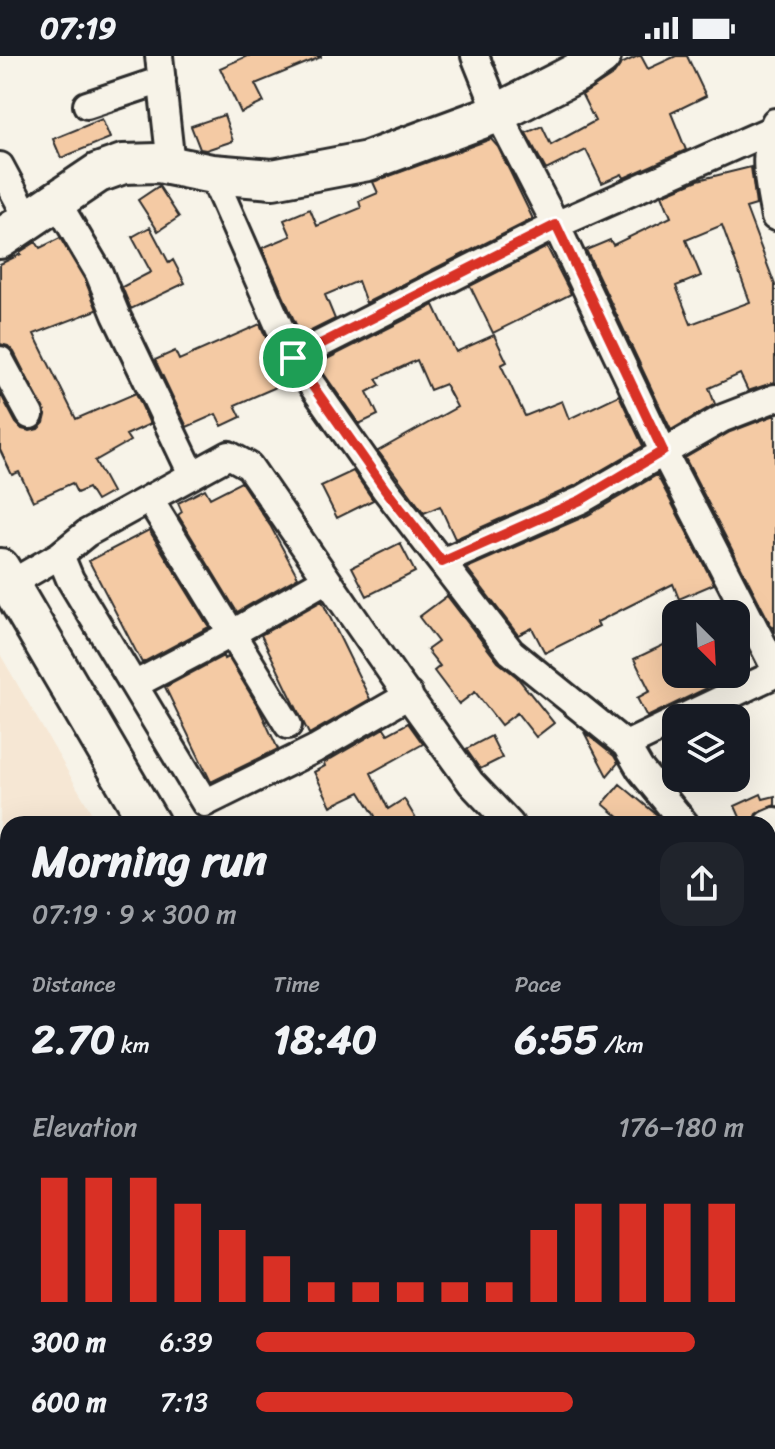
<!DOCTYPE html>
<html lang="en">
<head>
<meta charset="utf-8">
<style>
	:root { --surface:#171b24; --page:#20242c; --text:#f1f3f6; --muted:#9ea1a6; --accent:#d93025 }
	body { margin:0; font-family:Sriracha,sans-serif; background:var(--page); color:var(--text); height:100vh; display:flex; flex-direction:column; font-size:30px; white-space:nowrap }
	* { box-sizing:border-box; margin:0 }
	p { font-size:26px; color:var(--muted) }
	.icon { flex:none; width:44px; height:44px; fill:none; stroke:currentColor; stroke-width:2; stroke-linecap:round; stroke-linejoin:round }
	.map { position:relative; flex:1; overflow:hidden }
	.sheet { position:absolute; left:0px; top:760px; width:776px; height:634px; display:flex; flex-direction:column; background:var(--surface); border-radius:24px 24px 0 0; box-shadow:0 8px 32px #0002 }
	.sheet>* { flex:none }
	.needle { width:52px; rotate:156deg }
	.controls { position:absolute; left:662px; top:544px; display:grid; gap:16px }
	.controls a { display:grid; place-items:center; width:88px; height:88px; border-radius:16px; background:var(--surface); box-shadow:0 8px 32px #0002; font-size:40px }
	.pin { position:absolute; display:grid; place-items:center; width:68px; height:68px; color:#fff; margin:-34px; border:4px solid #fff; border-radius:50%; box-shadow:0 2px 8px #0007 }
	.round { display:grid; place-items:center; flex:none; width:84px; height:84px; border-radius:24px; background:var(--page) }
	.summary { display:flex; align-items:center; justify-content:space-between; height:136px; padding:0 32px }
	h1 { font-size:44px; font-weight:700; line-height:60px }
	.metrics { display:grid; grid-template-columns:repeat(3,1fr); gap:12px; height:136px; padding:8px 32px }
	.metrics div { display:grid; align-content:center }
	.metrics b { font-size:40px; font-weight:700 }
	.metrics small { font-size:22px; font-weight:400 }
	.metrics p { font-size:22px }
	.chart { height:224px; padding:16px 32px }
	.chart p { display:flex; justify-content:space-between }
	.chart svg { width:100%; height:144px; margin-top:8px; stroke:var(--accent); stroke-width:6 }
	ul { padding:0 32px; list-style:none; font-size:26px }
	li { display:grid; grid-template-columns:128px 96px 1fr; align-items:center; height:60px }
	li i { height:20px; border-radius:10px; background:var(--accent) }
	.status { display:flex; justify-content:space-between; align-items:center; height:56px; padding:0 40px; background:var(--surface); direction:ltr }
	.status svg { height:22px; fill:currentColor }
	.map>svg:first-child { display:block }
</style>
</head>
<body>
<div class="status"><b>07:19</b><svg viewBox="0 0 49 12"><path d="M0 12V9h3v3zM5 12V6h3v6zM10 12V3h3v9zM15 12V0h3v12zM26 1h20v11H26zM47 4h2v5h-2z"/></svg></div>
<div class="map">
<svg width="775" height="1393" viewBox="0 0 775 1393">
	<rect width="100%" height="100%" fill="#f7f3e8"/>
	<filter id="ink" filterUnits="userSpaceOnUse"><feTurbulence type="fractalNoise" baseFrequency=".0125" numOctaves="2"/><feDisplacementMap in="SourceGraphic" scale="16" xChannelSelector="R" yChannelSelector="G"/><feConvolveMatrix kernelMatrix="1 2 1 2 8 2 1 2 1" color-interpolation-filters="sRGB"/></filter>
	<g filter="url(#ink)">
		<path fill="#f6e7d4" d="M0 598 98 768H8V1386H631L634 1393H0Z"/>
		<path fill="#f4caa4" stroke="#2b2b2b" stroke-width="2" fill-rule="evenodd" d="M247 0H321V1L255 28 264 46 241 57 220 12Z
			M638 0H641L648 13 676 0H687L706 40 671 57 686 94 624 122 622 118 602 127 586 94 546 114 526 77 542 70 551 89 595 65 582 39 614 18 621 8Z
			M224 59 233 85 206 94 200 93 191 70Z
			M102 63 110 82 61 102 53 83Z
			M491 83 498 91 533 163 366 247 358 225 325 239 335 263 301 280 262 192 291 180 284 164 310 153 317 170 361 152 359 145 378 137 373 126Z
			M751 111 756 149 746 152 775 229V326L748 335 740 318 709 332 715 348 671 374 586 194 610 184 613 189 671 161 662 139 698 124ZM722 169 750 246 691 268 676 230 701 220 686 184Z
			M159 130 179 161 158 175 138 144Z
			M150 171 169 207 173 204 185 227 131 253 122 231 151 216 132 181Z
			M60 182 85 224 97 254 34 278 76 363 136 337 150 368 126 379 130 385 95 405 112 436 96 445 88 432 77 437 72 427 33 445 19 416 12 419 0 394V337L16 367 22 373 30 375 38 373 44 367 46 359 14 296 8 290 0 288V208L21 198 20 196 36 186 40 192Z
			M547 191 571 238 493 277 470 230Z
			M434 249 456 296 494 279 507 306 501 309 525 360 562 345 569 363 619 339 643 390 574 430 455 483 440 450 424 457 378 395 457 351 445 328 430 334 417 304 376 323 380 329 367 336 378 359 359 368 317 308Z
			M260 268 278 309 290 325 235 349 241 361 222 370 216 358 187 371 155 304 175 295 179 304Z
			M775 359V577L685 402 730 376Z
			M353 415 373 444 337 462 321 430Z
			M657 419 714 528 679 543 673 528 597 566 599 570 545 597 532 572 518 579 467 512 588 459Z
			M241 426 271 471 298 521 237 556 178 459 182 456 178 447 205 433 210 442Z
			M149 474 209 571 142 607 89 505Z
			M400 487 415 516 367 540 352 511Z
			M447 540 498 606 517 621 554 667 536 681 517 657 501 669 475 636 459 648 434 615 440 610 427 594 438 586 419 561Z
			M322 545 370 643 309 678 261 579Z
			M736 571 749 596 736 603Z
			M676 583V618H699L707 632 647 661 637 642 650 635 634 603Z
			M223 600 224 603 228 601 259 652 278 693 211 726 165 631Z
			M408 667 423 688 371 717 388 753 404 743 419 768H362L375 760 360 736 331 750 314 716 325 710 324 707 384 672 388 678Z
			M584 676 614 700 618 707 607 720Z
			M491 680 502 702 480 713 466 693Z
			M620 728 657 759 664 768H627L603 748Z
			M761 738 763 743 775 740V749L756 758 752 768H743L735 750Z"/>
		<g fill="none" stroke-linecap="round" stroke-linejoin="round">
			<g stroke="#2b2b2b" stroke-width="20">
				<path id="lane" d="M312 1386 314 1393
					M417 1386 421 1393
					M371 1393 388 1386
					M618 1393 632 1386"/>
			</g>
			<g stroke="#2b2b2b" stroke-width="32">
				<path id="street" d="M159 0 171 109
					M475 0 498 57 556 169 663 395 775 612
					M87 49 162 24
					M775 66C761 93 769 132 775 161
					M0 110 29 164
					M212 118 293 302 385 433 511 596 626 689 676 665
					M57 146 99 217 116 259 192 418
					M293 302 556 169 771 74
					M0 304 30 359
					M150 444 288 669
					M60 499 70 523 205 747 315 693 409 639
					M442 506 581 444 723 362 775 342
					M10 528 60 499 87 477 229 399 249 410 396 623 471 727 510 768
					M134 629 231 578 327 523
					M682 662 775 618
					M626 689 640 713 685 768
					M768 768 775 765
					M768 855 775 845
					M768 918 775 943
					M775 992V1029
					M768 1181 775 1179
					M768 1313 775 1308"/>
			</g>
			<g stroke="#2b2b2b" stroke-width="44">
				<path id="secondary" d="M0 183 98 117 123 108 158 107 212 118 273 123 368 105 498 57 580 15 601 0
					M0 512 150 768
					M0 1114 8 1110
					M731 1386 734 1393"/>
			</g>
			<use href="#lane" stroke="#f7f3e8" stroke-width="14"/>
			<use href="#street" stroke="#f7f3e8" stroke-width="26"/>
			<use href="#secondary" stroke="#f7f3e8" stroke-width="38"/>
		</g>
	</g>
	<g fill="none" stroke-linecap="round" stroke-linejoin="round" filter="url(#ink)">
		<g stroke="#fff" stroke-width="16">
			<path id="route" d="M556 169 663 395 581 444 442 506 385 433 293 302Z"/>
		</g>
		<use href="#route" stroke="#d93025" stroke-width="10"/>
	</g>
</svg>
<div class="controls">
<a><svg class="needle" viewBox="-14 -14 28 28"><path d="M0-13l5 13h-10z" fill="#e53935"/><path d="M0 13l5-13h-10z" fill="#9ea1a6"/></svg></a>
<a><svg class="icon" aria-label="layers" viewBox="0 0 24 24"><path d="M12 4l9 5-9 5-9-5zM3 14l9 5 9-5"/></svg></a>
</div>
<div class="pin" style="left:293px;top:302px;background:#1e9e55"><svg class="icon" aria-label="arrive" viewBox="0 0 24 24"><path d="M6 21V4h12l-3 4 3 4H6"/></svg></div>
<section class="sheet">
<div class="summary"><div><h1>Morning run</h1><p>07:19 · 9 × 300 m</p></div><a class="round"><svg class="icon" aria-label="share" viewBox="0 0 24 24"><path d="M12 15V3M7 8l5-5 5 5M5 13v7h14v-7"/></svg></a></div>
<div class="metrics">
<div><p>Distance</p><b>2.70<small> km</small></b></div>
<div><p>Time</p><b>18:40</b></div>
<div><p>Pace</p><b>6:55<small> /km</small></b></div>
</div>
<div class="chart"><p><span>Elevation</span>176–180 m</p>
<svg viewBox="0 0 160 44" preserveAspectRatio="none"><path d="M5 44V6M15 44V6M25 44V6M35 44V14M45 44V22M55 44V30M65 44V38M75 44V38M85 44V38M95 44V38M105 44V38M115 44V22M125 44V14M135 44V14M145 44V14M155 44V14"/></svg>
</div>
<ul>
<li><b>300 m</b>6:39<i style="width:90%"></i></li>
<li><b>600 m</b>7:13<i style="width:65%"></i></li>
</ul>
</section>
</div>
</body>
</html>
